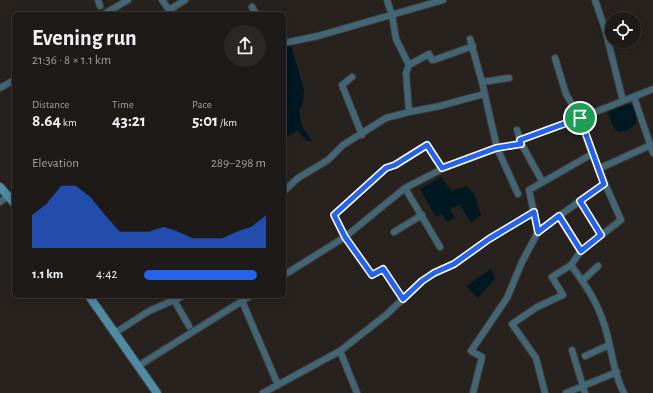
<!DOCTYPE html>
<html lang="en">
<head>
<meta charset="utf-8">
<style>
	:root { --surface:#1e1a17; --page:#2b2724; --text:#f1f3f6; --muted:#a1a1a1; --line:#3c3836; --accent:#2563eb }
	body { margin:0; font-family:"Alegreya Sans",sans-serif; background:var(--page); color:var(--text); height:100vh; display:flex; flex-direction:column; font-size:15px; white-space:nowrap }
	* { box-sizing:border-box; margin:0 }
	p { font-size:13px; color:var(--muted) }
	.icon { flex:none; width:22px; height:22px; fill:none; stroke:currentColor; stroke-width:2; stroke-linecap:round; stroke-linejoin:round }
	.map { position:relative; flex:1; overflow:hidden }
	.panel { position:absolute; left:12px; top:12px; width:274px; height:286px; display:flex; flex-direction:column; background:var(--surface); border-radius:6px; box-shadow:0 2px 10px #0003,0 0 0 1px var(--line) }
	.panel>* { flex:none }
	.fabs { position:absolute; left:605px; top:12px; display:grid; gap:8px }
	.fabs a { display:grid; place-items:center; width:36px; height:36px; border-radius:50%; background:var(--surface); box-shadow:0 2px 10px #0003,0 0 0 1px var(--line); font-size:20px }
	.pin { position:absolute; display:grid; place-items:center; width:34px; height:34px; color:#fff; margin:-17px; border:2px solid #fff; border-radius:50%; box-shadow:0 1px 4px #0007 }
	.round { display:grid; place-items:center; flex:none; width:42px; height:42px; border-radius:21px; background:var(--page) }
	.summary { display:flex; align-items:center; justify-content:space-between; height:68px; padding:0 20px }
	h1 { font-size:22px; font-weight:600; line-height:30px }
	.metrics { display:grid; grid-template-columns:repeat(3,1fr); gap:6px; height:68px; padding:4px 20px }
	.metrics div { display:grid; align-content:center }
	.metrics b { font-size:17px; font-weight:600 }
	.metrics small { font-size:11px; font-weight:400 }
	.metrics p { font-size:11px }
	.chart { height:112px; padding:8px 20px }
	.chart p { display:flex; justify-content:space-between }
	.chart svg { width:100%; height:72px; margin-top:4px; fill:var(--accent); opacity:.7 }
	ul { padding:0 20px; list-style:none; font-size:13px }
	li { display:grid; grid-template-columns:64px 48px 1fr; align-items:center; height:30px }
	li i { height:10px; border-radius:5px; background:var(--accent) }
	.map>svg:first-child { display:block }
</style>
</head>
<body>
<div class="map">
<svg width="653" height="393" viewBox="0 0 653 393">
	<rect width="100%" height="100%" fill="#28221f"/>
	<path fill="#001821" d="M289 43 291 46 304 89 303 103 299 110 302 126 312 141H307L297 130 284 139V46Z
		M628 104 632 105 637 112 636 123 628 130 618 132 612 125 608 112Z
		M441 177 452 191 467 186 474 194 481 215 471 223 460 205 450 209 455 218 447 222 442 214 436 217 420 189Z
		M491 269 495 279 478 298 466 286Z"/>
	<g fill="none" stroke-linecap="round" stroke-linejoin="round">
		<g stroke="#443e3b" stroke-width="8">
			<path id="street" d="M98 0 100 6
				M162 0 169 10 185 0
				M387 0 392 15 396 39 409 65 429 54 432 60H434L473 46
				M252 7 256 14
				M104 14 128 0
				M470 39 482 82 497 148 518 194
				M284 43 318 36 443 0
				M352 77 342 85 362 135
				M482 82 509 78
				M0 88 14 80
				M634 97 653 153
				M623 101 653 89
				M409 112 440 106 484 94
				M517 130 521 143 542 181
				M520 140 580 118 566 94 555 58
				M598 169 651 145
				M405 188 440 247
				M284 191 298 178 328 160 343 145 386 118 409 112 406 73 409 65
				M580 201 601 235
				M0 202 8 196
				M559 216 604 184
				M394 232 422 215
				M538 232 559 216 581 251 571 265C586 286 597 301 605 327 612 349 613 373 624 393
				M581 251 621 220 592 154
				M284 275 345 237 405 188 442 169 497 148 521 143
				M582 281 598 266
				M403 299 383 269 372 275 345 237 334 215 386 168 395 165 427 145 442 169
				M174 301 182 296
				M242 301 278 385
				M115 333 149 311 174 300 189 326
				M572 350 585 393
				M340 351 357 393
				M585 356 609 345
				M138 366 250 296
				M263 393 340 351 386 315 422 281 434 273 454 265 489 239 534 212
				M473 393 482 357 471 351 507 298 522 262 538 232 529 190 592 154 580 118 623 101 605 29 595 0
				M545 393 536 358 512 324 537 307 563 295 552 277 571 265
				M566 393 617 372"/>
		</g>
		<g stroke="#443e3b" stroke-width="10">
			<path id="secondary" d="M0 187 14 203
				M89 296 157 393"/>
		</g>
		<use href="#street" stroke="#426675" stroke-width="6"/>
		<use href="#secondary" stroke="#4f8ba3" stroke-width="8"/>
	</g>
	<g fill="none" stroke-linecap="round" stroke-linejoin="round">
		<g stroke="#fff" stroke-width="8">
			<path id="route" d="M580 118 604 184 580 201 601 235 581 251 559 216 538 232 534 212 489 239 454 264 434 273 422 281 403 299 383 269 372 275 345 237 334 215 386 168 395 165 427 145 442 168 496 148 521 144 520 140Z"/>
		</g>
		<use href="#route" stroke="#2563eb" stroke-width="5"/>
	</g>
</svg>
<div class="fabs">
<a><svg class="icon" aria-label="locate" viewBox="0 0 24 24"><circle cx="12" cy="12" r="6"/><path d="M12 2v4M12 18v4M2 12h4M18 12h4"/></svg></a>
</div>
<div class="pin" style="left:580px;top:118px;background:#1e9e55"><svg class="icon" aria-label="arrive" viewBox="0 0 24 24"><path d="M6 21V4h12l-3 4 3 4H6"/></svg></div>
<section class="panel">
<div class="summary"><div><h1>Evening run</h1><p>21:36 · 8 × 1.1 km</p></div><a class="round"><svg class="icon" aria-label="share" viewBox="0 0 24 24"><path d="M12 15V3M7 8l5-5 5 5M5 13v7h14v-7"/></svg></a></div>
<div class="metrics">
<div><p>Distance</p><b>8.64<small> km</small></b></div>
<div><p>Time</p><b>43:21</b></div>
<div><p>Pace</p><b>5:01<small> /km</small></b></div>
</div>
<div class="chart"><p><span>Elevation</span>289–298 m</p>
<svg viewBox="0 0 160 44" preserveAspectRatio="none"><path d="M0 44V24L10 17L20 6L30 6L40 13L50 24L60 34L70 34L80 34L90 31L100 34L110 38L120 38L130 38L140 34L150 31L160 24V44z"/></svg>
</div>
<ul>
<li><b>1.1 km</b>4:42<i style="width:93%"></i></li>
</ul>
</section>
</div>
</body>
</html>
